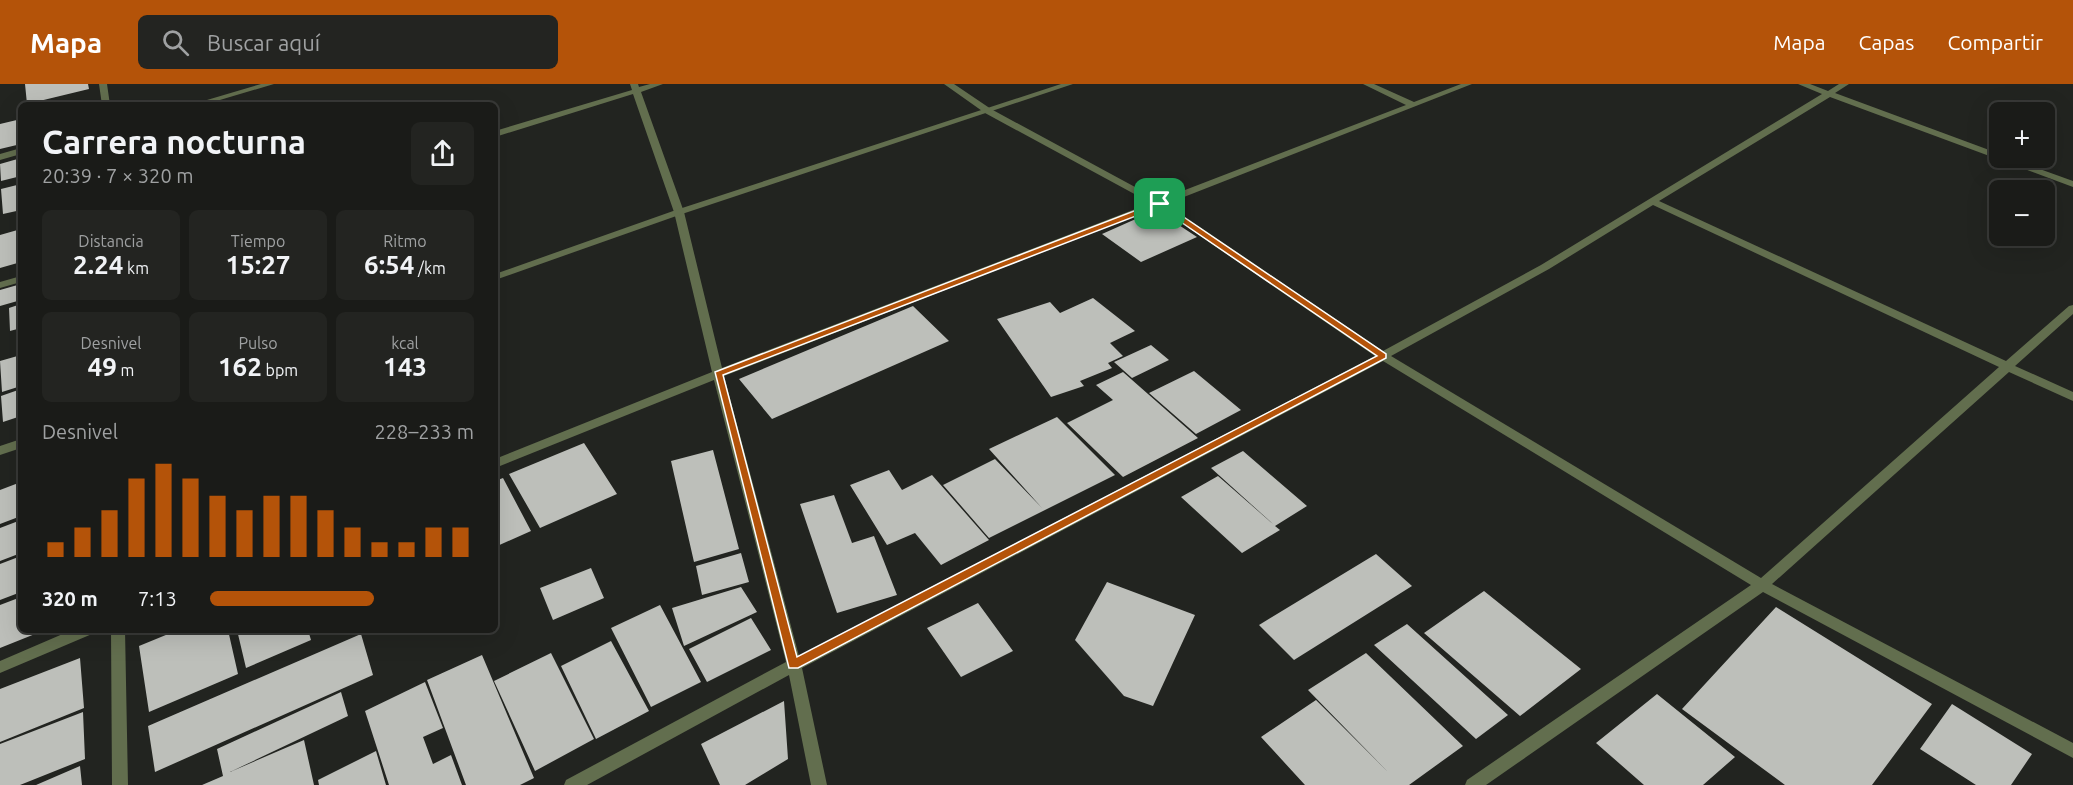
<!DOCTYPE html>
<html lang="es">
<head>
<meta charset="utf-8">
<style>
	:root { --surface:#1a1b18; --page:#232421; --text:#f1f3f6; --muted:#9fa1a2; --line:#383937; --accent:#b45309 }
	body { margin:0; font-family:Ubuntu,sans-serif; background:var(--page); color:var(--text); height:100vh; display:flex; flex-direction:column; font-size:22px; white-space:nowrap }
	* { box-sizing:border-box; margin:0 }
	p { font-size:20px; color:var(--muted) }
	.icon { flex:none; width:33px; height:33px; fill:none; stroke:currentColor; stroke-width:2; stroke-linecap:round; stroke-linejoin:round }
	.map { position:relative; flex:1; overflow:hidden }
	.details { position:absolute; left:18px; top:18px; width:480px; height:531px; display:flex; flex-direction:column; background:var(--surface); border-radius:9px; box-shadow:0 6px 24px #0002,0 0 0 2px var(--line) }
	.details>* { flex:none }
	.buttons { position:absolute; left:1989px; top:18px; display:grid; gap:12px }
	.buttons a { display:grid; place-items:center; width:66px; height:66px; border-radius:9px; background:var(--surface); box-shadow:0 6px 24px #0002,0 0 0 2px var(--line); font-size:30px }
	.pin { position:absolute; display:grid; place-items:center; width:51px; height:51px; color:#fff; margin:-26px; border-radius:12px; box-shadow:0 3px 9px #0006 }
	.round { display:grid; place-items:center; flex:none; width:63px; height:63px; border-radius:9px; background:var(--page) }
	.head { display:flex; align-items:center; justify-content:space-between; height:102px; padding:0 24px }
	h1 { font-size:33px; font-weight:600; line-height:45px }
	.figures { display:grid; grid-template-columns:repeat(3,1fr); gap:9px; height:102px; padding:6px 24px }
	.figures div { display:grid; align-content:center; border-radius:9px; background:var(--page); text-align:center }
	.figures b { font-size:26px; font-weight:600 }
	.figures small { font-size:16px; font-weight:400 }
	.figures p { font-size:16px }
	.chart { height:168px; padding:12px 24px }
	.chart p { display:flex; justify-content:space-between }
	.chart svg { width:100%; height:108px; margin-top:6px; stroke:var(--accent); stroke-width:6 }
	ul { padding:0 24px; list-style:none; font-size:20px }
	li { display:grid; grid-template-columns:96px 72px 1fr; align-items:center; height:45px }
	li i { height:15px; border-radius:8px; background:var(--accent) }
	header { display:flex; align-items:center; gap:36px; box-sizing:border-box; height:84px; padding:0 30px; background:var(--accent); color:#fff }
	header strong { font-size:28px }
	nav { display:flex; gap:33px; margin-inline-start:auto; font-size:21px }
	.search { width:420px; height:54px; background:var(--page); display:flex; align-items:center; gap:15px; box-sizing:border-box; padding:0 21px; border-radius:9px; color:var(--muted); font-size:22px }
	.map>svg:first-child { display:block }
</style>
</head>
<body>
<header>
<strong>Mapa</strong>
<div class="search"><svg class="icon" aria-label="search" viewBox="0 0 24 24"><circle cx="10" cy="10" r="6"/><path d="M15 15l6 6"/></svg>Buscar aquí</div>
<nav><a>Mapa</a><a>Capas</a><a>Compartir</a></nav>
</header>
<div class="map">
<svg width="2073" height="701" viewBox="0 0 2073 701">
	<rect width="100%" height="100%" fill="#222420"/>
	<path fill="#bdbfba" d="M25 0H88L89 5 27 20Z
		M21 35V60L0 65V40Z
		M21 74V92L1 97 0 80Z
		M21 100V126L3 130 1 105Z
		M1156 126 1197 153 1141 178 1102 150Z
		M21 145V178L0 184V151Z
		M21 200V216L0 222V206Z
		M1093 214 1135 247 1110 259 1123 272 1108 279 1112 284 1080 297 1084 302 1051 313 997 235 1050 218 1060 229Z
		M21 220V244L10 247 9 224Z
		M913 222 949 257 772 335 739 295Z
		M1151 261 1169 276 1132 294 1114 278Z
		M21 271V302L2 308 0 277Z
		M1194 287 1241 326 1196 350 1149 309Z
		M1123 288 1198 354 1123 393 1067 339 1113 316 1096 301Z
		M21 305V332L3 338 1 312Z
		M1057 333 1115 391 989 454 943 401 995 375 1042 424 989 365Z
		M584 359 617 410 540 444 509 390Z
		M713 366 739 465 694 478 671 377Z
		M1243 367 1307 422 1275 442 1280 446 1242 469 1181 413 1218 392 1273 440 1211 384Z
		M889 386 902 406 932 391 989 456 941 481 915 449 887 461 850 401Z
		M503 394 531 447 495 463V397Z
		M21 398V432L0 440V406Z
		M834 411 852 459 874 452 897 511 837 529 800 420Z
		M21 436V469L0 477V444Z
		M741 469 749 498 702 511 696 482Z
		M1376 470 1412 502 1294 576 1259 541Z
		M21 472V508L0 516V480Z
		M591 484 604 514 553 536 540 504Z
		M1107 498 1195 531 1153 622 1124 612 1075 556Z
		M741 503 757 528 684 562 672 524Z
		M1484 507 1581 585 1520 632 1424 549Z
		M21 513V546H45L0 564V521Z
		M978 519 1013 567 961 593 927 544Z
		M660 521 701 598 651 623 611 544Z
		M1776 523 1932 620 1872 701H1785L1682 625Z
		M751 534 771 566 707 598 689 565Z
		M1407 540 1508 631 1476 655 1374 561Z
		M178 546H228L238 590 149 628 139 562Z
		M237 546H308L311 556 246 584Z
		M361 550 373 591 155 688 148 642Z
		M611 557 649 627 596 655 561 582Z
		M551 569 594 655 535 687 494 597Z
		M1366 569 1463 662 1409 701H1305L1261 653 1316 616 1387 687 1308 606Z
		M482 571 534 694 520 701H466L427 596Z
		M80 574 84 624 0 658V605Z
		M425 598 443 644 423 653 433 680 451 671 462 701H389L365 627Z
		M341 608 348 632 230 688 304 656 314 701H202L223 692 217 665Z
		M1657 610 1735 673 1703 701H1644L1596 659Z
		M784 617 788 675 745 701H720L701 660Z
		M1952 620 2032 670 2011 701H1976L1920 665Z
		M83 628 85 675 20 701H0V660Z
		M376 667 386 701H319L318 696Z
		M80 682 82 701H36Z"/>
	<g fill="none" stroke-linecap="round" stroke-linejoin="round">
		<path fill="#626e4e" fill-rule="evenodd" d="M99 0H107L110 21H102Z
			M261 0H274L203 21H190Z
			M630 0H638L639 3 650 0H663L641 8 684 128 722 284 1151 119 985 29 944 0H954L991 25 1159 116 1406 21 1363 0H1374L1414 18 1461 0H1472L1166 120 1383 267 1541 181 1822 10 1798 0H1810L1828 7 1839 0H1849L1835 9 2000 70V74H2009L2073 97V103L1830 13 1659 117 2006 277 2069 222 2073 221V230L2015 282 2073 308V317L2009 288 1772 500 2073 659V674L1763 508 1486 701H1465L1467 696 1751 501 1383 277 802 584 827 701H811L789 591 587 701H564L566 696 786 578 714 296 495 384V375L712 288 674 128 633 10 495 53V47L632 6ZM1653 121 1999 283 1761 494 1391 272 1549 185ZM1158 123 1375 272 799 572 724 292Z
			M21 64V70L0 76V70Z
			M21 192V198L0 204V198Z
			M72 546H94L92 550 0 589V577Z
			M111 546H125L128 701H112Z"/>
		<path fill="#626e4e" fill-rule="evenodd" d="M1061 0H1073L682 130 495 196V190L676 126Z
			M21 355V364L0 371V362Z"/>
	</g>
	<path fill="#b45309" stroke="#fff" stroke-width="1.5" fill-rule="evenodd" d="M1160 117 1386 270V274L798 584H789L715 288ZM1159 123 1377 272 797 573 723 291Z"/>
</svg>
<div class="buttons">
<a>+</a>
<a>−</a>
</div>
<div class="pin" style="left:1160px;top:120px;background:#1e9e55"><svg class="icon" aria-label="arrive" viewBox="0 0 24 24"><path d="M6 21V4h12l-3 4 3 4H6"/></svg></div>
<section class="details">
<div class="head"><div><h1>Carrera nocturna</h1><p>20:39 · 7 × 320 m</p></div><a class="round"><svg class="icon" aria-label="share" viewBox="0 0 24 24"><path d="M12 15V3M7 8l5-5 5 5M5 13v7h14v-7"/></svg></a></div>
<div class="figures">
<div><p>Distancia</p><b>2.24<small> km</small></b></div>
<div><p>Tiempo</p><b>15:27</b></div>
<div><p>Ritmo</p><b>6:54<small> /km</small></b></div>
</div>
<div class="figures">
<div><p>Desnivel</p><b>49<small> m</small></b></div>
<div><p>Pulso</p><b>162<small> bpm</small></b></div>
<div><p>kcal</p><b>143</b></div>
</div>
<div class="chart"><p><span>Desnivel</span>228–233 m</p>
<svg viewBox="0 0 160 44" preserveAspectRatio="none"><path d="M5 44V38M15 44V32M25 44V25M35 44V12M45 44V6M55 44V12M65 44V19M75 44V25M85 44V19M95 44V19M105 44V25M115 44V32M125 44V38M135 44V38M145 44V32M155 44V32"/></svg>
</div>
<ul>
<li><b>320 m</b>7:13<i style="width:62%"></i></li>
</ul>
</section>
</div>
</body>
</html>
